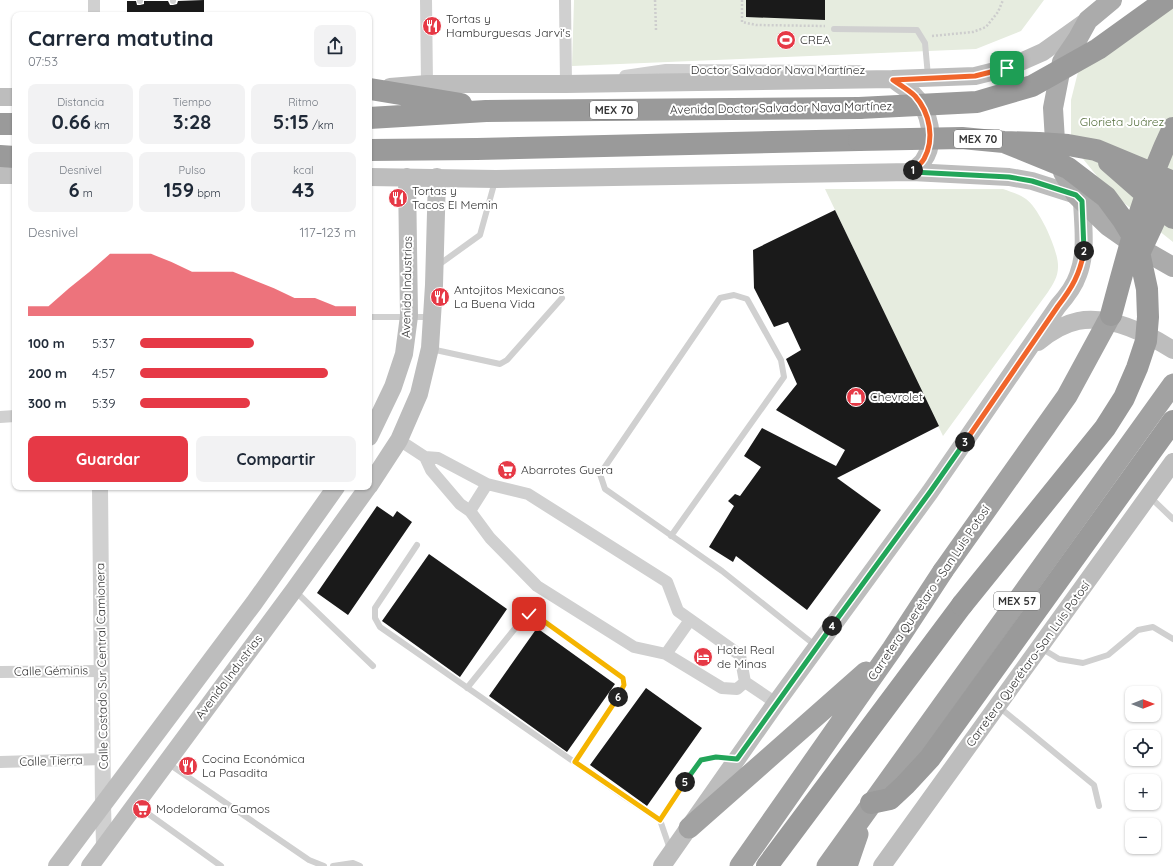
<!DOCTYPE html>
<html lang="es">
<head>
<meta charset="utf-8">
<style>
	:root { --surface:#fff; --page:#f2f2f3; --text:#1f2937; --muted:#747a83; --accent:#e63946 }
	body { margin:0; font-family:Quicksand,sans-serif; background:var(--page); color:var(--text); height:100vh; display:flex; flex-direction:column; font-size:15px; white-space:nowrap }
	* { box-sizing:border-box; margin:0 }
	p { font-size:13px; color:var(--muted) }
	.icon { flex:none; width:22px; height:22px; fill:none; stroke:currentColor; stroke-width:2; stroke-linecap:round; stroke-linejoin:round }
	.map { position:relative; flex:1; overflow:hidden }
	.side { position:absolute; left:12px; top:12px; width:360px; height:478px; display:flex; flex-direction:column; background:var(--surface); border-radius:8px; box-shadow:0 1px 3px #0004 }
	.side>* { flex:none }
	.needle { width:26px; rotate:90deg }
	.controls { position:absolute; left:1125px; top:686px; display:grid; gap:8px }
	.controls a { display:grid; place-items:center; width:36px; height:36px; border-radius:8px; background:var(--surface); box-shadow:0 1px 3px #0004; font-size:20px }
	.pin { position:absolute; display:grid; place-items:center; width:34px; height:34px; color:#fff; margin:-17px; border-radius:8px; box-shadow:0 2px 6px #0006 }
	.km { position:absolute; width:20px; height:20px; margin:-10px; border-radius:50%; background:#222; color:#fff; font-size:11px; line-height:20px; text-align:center }
	.round { display:grid; place-items:center; flex:none; width:42px; height:42px; border-radius:8px; background:var(--page) }
	.overview { display:flex; align-items:center; justify-content:space-between; height:68px; padding:0 16px }
	h1 { font-size:22px; font-weight:800; line-height:30px }
	.metrics { display:grid; grid-template-columns:repeat(3,1fr); gap:6px; height:68px; padding:4px 16px }
	.metrics div { display:grid; align-content:center; border-radius:8px; background:var(--page); text-align:center }
	.metrics b { font-size:20px; font-weight:800 }
	.metrics small { font-size:11px; font-weight:400 }
	.metrics p { font-size:11px }
	.chart { height:112px; padding:8px 16px }
	.chart p { display:flex; justify-content:space-between }
	.chart svg { width:100%; height:72px; margin-top:4px; fill:var(--accent); opacity:.7 }
	.cta { display:flex; gap:8px; margin-top:auto; padding:8px 16px }
	.cta a { flex:1; height:46px; border-radius:8px; background:var(--accent); color:#fff; font-size:16px; font-weight:800; line-height:46px; text-align:center }
	.cta a+a { background:var(--page); color:var(--text) }
	ul { padding:0 16px; list-style:none; font-size:13px }
	li { display:grid; grid-template-columns:64px 48px 1fr; align-items:center; height:30px }
	li i { height:10px; border-radius:5px; background:var(--accent) }
	.map>svg:first-child { display:block }
</style>
</head>
<body>
<div class="map">
<svg width="1173" height="866" viewBox="0 0 1173 866">
	<rect width="100%" height="100%" fill="#fff"/>
	<path fill="#e6ecdf" d="M574 0H1044L1021 31 976 49 572 66Z
		M1173 0V242L1109 191 1071 144V100L1081 60Z
		M825 189H1003C1011 192 1019 194 1026 199 1039 208 1059 251 1058 267 1058 277 1053 284 1048 292L943 436Z"/>
	<path fill="#1a1a1a" d="M204 0V15H127V1H136L137 5H140L144 4V1H168L170 5H173L177 4 178 1Z
		M746 0H825V20L746 17Z
		M835 210 939 426 837 478 881 510 807 610 736 556 733 562 709 547 734 506 728 501 735 494 740 496 761 467 744 456 762 428 836 466 845 450 776 410 797 384 786 359 801 350 788 322 774 327 754 288 753 250Z
		M377 506 393 517 397 511 412 522 348 615 317 593Z
		M429 554 507 609 460 677 382 621Z
		M537 628 615 684 567 752 489 696Z
		M646 688 702 728 647 806 590 765Z"/>
	<g fill="none" stroke-linecap="round" stroke-linejoin="round">
		<path stroke="#cdcdcd" stroke-width="2.5" stroke-dasharray="2 2" stroke-linecap="butt" d="M655 0 656 30
			M742 0V22L756 25 825 26
			M932 36 973 32 986 27 998 12 1003 0"/>
		<path stroke="#d0d0d0" stroke-width="6" d="M140 0V1
			M173 1V0
			M834 29 917 30 925 43 928 76
			M437 266 480 235 495 181
			M369 317H431
			M431 349 500 364 507 360 562 298
			M1150 497 1173 519
			M671 536 784 377 781 360 747 299 734 295 720 298 600 474 605 489 722 571 816 646
			M417 545 375 608V618L380 627 626 798 660 820
			M295 591 373 666
			M1041 648 1059 659 1083 663 1108 655 1138 630 1153 627 1173 639
			M467 688 525 616 529 614H534L623 678 624 685 621 692 575 762
			M999 707 1094 785 1099 806
			M169 764 309 860 324 866
			M136 805 221 866
			M670 849 660 820 701 760 716 757 733 759
			M333 866 353 863 360 866"/>
		<path stroke="#d0d0d0" stroke-width="12" d="M94 0V15
			M426 0 427 84
			M565 0 566 84
			M625 76 666 70 859 71
			M0 417 15 416
			M399 440 425 457
			M470 511 487 484
			M666 654 690 620
			M0 672 102 671
			M745 682 737 689 722 688 666 654 634 647 537 586 490 538 470 511 460 504 431 470 425 457 438 458 487 484 528 494 667 582 678 611 740 655 745 682 776 703
			M0 762 103 759"/>
		<path stroke="#d0d0d0" stroke-width="16" d="M100 487 103 804 104 845"/>
		<path stroke="#bdbdbd" stroke-width="18" d="M893 79C899 84 907 89 913 94 930 110 937 142 923 161 920 165 915 168 912 172
			M390 87 427 84H566L893 79 975 76 1007 68 1043 52 1088 20
			M0 97H15
			M0 175H15
			M369 177 496 179 912 172 1009 177 1032 181 1076 195
			M1038 342C1049 333 1063 324 1078 321 1110 315 1146 333 1173 350
			M369 437 393 387 404 354 409 316 407 177
			M369 486 399 440 419 394 430 348 434 285 437 177
			M57 866 254 603 336 487
			M90 866 294 590 368 487
			M662 866 776 703 930 492 1058 306C1066 297 1074 287 1078 275 1087 252 1083 225 1082 201
			M882 866 1173 462"/>
		<path stroke="#ababab" stroke-width="20" d="M1112 0 1088 20 1077 40 1062 62 1053 108 1055 141 1063 172 1076 195 1082 201 1108 226 1138 247 1173 267"/>
		<path stroke="#a2a2a2" stroke-width="21" d="M689 828 866 672
			M740 866 892 649 943 571
			M827 866 1173 384
			M847 866 858 834"/>
		<path stroke="#9a9a9a" stroke-width="22" d="M370 89 461 104
			M369 118 486 111 859 108
			M0 124H15
			M369 150 477 149 859 140
			M0 156 15 157
			M871 803 890 799 905 785 930 758 1173 421
			M767 866 962 605"/>
		<path stroke="#a2a2a2" stroke-width="21" d="M943 571 1067 396 1111 315"/>
		<path stroke="#9a9a9a" stroke-width="22" d="M859 108 977 102 1032 86 1098 49 1166 0
			M859 140 962 138 1004 142 1039 143 1068 145 1096 150 1173 182
			M1109 162 1173 218
			M1137 258 1173 181
			M1111 315C1128 252 1144 188 1173 128
			M962 605 1105 428 1124 398 1137 368 1146 341 1148 317 1147 289 1137 243 1123 220 1106 197 1068 168 1004 142"/>
	</g>
	<g fill="none" stroke-linecap="round" stroke-linejoin="round">
		<g stroke="#fff" stroke-width="8">
			<path id="split-1" d="M913 170C917 167 921 164 924 159 935 139 930 113 915 96 909 90 900 85 893 80L975 76 1007 68"/>
		</g>
		<g stroke="#fff" stroke-width="8">
			<path id="split-2" d="M913 170 912 172 1009 177 1032 181 1076 195 1082 201 1084 251"/>
		</g>
		<g stroke="#fff" stroke-width="8">
			<path id="split-3" d="M965 442 1058 306C1072 288 1080 274 1084 251"/>
		</g>
		<g stroke="#fff" stroke-width="8">
			<path id="split-4" d="M832 626 930 492 965 442"/>
		</g>
		<g stroke="#fff" stroke-width="8">
			<path id="split-5" d="M685 782 701 760 716 757 737 759 832 626"/>
		</g>
		<g stroke="#fff" stroke-width="8">
			<path id="split-6" d="M618 697 575 762 660 820 685 782"/>
		</g>
		<g stroke="#fff" stroke-width="8">
			<path id="split-7" d="M529 614H534L623 678 624 685 618 697"/>
		</g>
		<use href="#split-1" stroke="#f0652b" stroke-width="5"/>
		<use href="#split-2" stroke="#22a559" stroke-width="5"/>
		<use href="#split-3" stroke="#f0652b" stroke-width="5"/>
		<use href="#split-4" stroke="#22a559" stroke-width="5"/>
		<use href="#split-5" stroke="#22a559" stroke-width="5"/>
		<use href="#split-6" stroke="#f5b400" stroke-width="5"/>
		<use href="#split-7" stroke="#f5b400" stroke-width="5"/>
	</g>
	<defs>
		<g id="restaurant-disc" transform="scale(1)"><circle r="9.5" fill="#e63946" stroke="#fff"/><path d="M-5-6h1v4h1v-4h1v4h1v-4h1v5L-1.5 .5V6h-2V.5L-5-1ZM5-6V6H3V1.5H1.5Q1.5-4 5-6Z" fill="#fff"/></g>
		<g id="stadium-disc" transform="scale(1)"><circle r="9.5" fill="#e63946" stroke="#fff"/><path d="M0-5a6.5 5 0 1 0 0 10a6.5 5 0 1 0 0-10ZM-3.5-1.8h7v3.6h-7Z" fill="#fff"/></g>
		<g id="shop-disc" transform="scale(1)"><circle r="9.5" fill="#e63946" stroke="#fff"/><path d="M-5-2.5h2.3a2.7 3.5 0 0 1 5.4 0H5L5.5 6h-11ZM-1.5-2.5h3a1.5 2.3 0 0 0-3 0Z" fill="#fff"/></g>
		<g id="supermarket-disc" transform="scale(1)"><circle r="9.5" fill="#e63946" stroke="#fff"/><path d="M-6-5.5h2.5l.6 2H6L4.5 2H-2.5L-4.4-4H-6ZM-1.5 3.2a1.3 1.3 0 1 0 .1 0ZM3 3.2a1.3 1.3 0 1 0 .1 0Z" fill="#fff"/></g>
		<g id="hotel-disc" transform="scale(1)"><circle r="9.5" fill="#e63946" stroke="#fff"/><path d="M-6-4.5h1.5V1H6V5H4.5V3h-9V5H-6ZM-4 0a1.8 1.8 0 1 1 3.6 0ZM.5 0V-2.5h3Q6-2.5 6 0Z" fill="#fff"/></g>
	</defs>
	<g fill-rule="evenodd">
		<use href="#restaurant-disc" x="432" y="26"/>
		<use href="#stadium-disc" x="786" y="40"/>
		<use href="#restaurant-disc" x="398" y="198"/>
		<use href="#restaurant-disc" x="440" y="297"/>
		<use href="#shop-disc" x="856" y="397"/>
		<use href="#supermarket-disc" x="507" y="470"/>
		<use href="#hotel-disc" x="703" y="657"/>
		<use href="#restaurant-disc" x="188" y="766"/>
		<use href="#supermarket-disc" x="142" y="809"/>
	</g>
	<g text-anchor="middle" stroke-width="4" stroke-linejoin="round" paint-order="stroke">
		<g fill="#fff" stroke="#707070" stroke-width="1">
			<rect x="590" y="101" width="48" height="18" rx="3"/>
			<rect x="954" y="130" width="48" height="18" rx="3"/>
			<rect x="994" y="592" width="46" height="18" rx="3"/>
		</g>
		<g font-size="11" font-weight="bold" fill="#333">
			<text x="614" y="114">MEX 70</text>
			<text x="978" y="143">MEX 70</text>
			<text x="1017" y="605">MEX 57</text>
		</g>
		<g font-size="12" fill="#333" stroke="#fff" text-anchor="start">
			<text x="446" y="23">Tortas y<tspan x="446" dy="14">Hamburguesas Jarvi's</tspan></text>
			<text x="800" y="44">CREA</text>
			<text x="412" y="195">Tortas y<tspan x="412" dy="14">Tacos El Memin</tspan></text>
			<text x="454" y="294">Antojitos Mexicanos<tspan x="454" dy="14">La Buena Vida</tspan></text>
			<text x="870" y="401">Chevrolet</text>
			<text x="521" y="474">Abarrotes Guera</text>
			<text x="717" y="654">Hotel Real<tspan x="717" dy="14">de Minas</tspan></text>
			<text x="202" y="763">Cocina Económica<tspan x="202" dy="14">La Pasadita</tspan></text>
			<text x="156" y="813">Modelorama Gamos</text>
		</g>
		<g font-size="12" fill="#333" stroke="#fff">
			<text x="778" y="74">Doctor Salvador Nava Martínez</text>
			<text transform="translate(781 108) rotate(-1)" y="4">Avenida Doctor Salvador Nava Martínez</text>
			<text transform="translate(407 287) rotate(-89)" y="4">Avenida Industrias</text>
			<text transform="translate(929 593) rotate(-56)" y="4">Carretera Querétaro - San Luis Potosí</text>
			<text transform="translate(1028 664) rotate(-54)" y="4">Carretera Querétaro-San Luis Potosí</text>
			<text transform="translate(102 666) rotate(-91)" y="4">Calle Costado Sur Central Camionera</text>
			<text transform="translate(51 671) rotate(-1)" y="4">Calle Géminis</text>
			<text transform="translate(229 677) rotate(-53)" y="4">Avenida Industrias</text>
			<text transform="translate(51 761) rotate(-2)" y="4">Calle Tierra</text>
		</g>
		<g font-size="12" fill="#56703f" stroke="#fff">
			<text x="1122" y="126">Glorieta Juárez</text>
		</g>
	</g>
</svg>
<div class="controls">
<a><svg class="needle" viewBox="-14 -14 28 28"><path d="M0-13l5 13h-10z" fill="#e53935"/><path d="M0 13l5-13h-10z" fill="#747a83"/></svg></a>
<a><svg class="icon" aria-label="locate" viewBox="0 0 24 24"><circle cx="12" cy="12" r="6"/><path d="M12 2v4M12 18v4M2 12h4M18 12h4"/></svg></a>
<a>+</a>
<a>−</a>
</div>
<div class="pin" style="left:1007px;top:68px;background:#1e9e55"><svg class="icon" aria-label="arrive" viewBox="0 0 24 24"><path d="M6 21V4h12l-3 4 3 4H6"/></svg></div>
<div class="pin" style="left:529px;top:614px;background:#d93025"><svg class="icon" aria-label="check" viewBox="0 0 24 24"><path d="M5 12l5 5 9-10"/></svg></div>
<b class="km" style="left:913px;top:170px">1</b>
<b class="km" style="left:1084px;top:251px">2</b>
<b class="km" style="left:965px;top:442px">3</b>
<b class="km" style="left:832px;top:626px">4</b>
<b class="km" style="left:685px;top:782px">5</b>
<b class="km" style="left:618px;top:697px">6</b>
<section class="side">
<div class="overview"><div><h1>Carrera matutina</h1><p>07:53</p></div><a class="round"><svg class="icon" aria-label="share" viewBox="0 0 24 24"><path d="M12 15V3M7 8l5-5 5 5M5 13v7h14v-7"/></svg></a></div>
<div class="metrics">
<div><p>Distancia</p><b>0.66<small> km</small></b></div>
<div><p>Tiempo</p><b>3:28</b></div>
<div><p>Ritmo</p><b>5:15<small> /km</small></b></div>
</div>
<div class="metrics">
<div><p>Desnivel</p><b>6<small> m</small></b></div>
<div><p>Pulso</p><b>159<small> bpm</small></b></div>
<div><p>kcal</p><b>43</b></div>
</div>
<div class="chart"><p><span>Desnivel</span>117–123 m</p>
<svg viewBox="0 0 160 44" preserveAspectRatio="none"><path d="M0 44V38L10 38L20 27L30 17L40 6L50 6L60 6L70 11L80 17L90 17L100 17L110 22L120 27L130 33L140 33L150 38L160 38V44z"/></svg>
</div>
<ul>
<li><b>100 m</b>5:37<i style="width:53%"></i></li>
<li><b>200 m</b>4:57<i style="width:87%"></i></li>
<li><b>300 m</b>5:39<i style="width:51%"></i></li>
</ul>
<div class="cta"><a>Guardar</a><a>Compartir</a></div>
</section>
</div>
</body>
</html>
